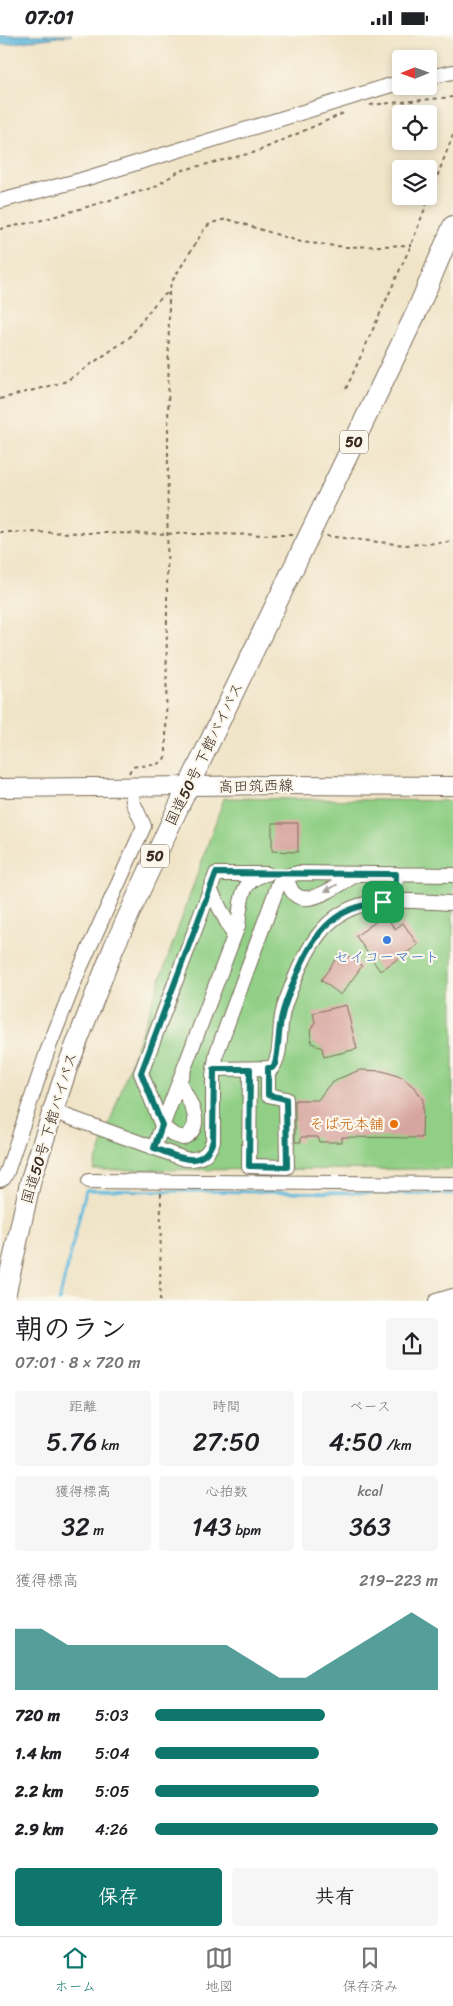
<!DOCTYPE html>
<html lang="ja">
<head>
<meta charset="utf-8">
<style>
	:root { --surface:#fff; --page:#f6f6f6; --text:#202124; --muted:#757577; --line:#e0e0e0; --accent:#0f766e }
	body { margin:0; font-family:Sriracha,"Klee One",sans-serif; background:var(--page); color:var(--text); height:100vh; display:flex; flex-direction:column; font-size:19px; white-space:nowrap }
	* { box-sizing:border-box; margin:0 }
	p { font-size:16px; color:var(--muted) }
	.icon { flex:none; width:28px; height:28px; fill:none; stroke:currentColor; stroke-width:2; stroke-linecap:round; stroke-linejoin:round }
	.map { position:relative; height:1266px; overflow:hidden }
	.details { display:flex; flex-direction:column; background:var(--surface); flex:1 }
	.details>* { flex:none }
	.needle { width:32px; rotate:269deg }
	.buttons { position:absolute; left:392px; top:15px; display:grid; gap:10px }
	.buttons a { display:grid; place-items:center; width:45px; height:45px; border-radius:5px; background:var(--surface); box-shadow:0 2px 8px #0003; font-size:25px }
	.pin { position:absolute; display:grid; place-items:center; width:42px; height:42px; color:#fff; margin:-21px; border-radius:10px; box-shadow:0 2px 8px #0006 }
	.round { display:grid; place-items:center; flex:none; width:52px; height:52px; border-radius:5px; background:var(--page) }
	.head { display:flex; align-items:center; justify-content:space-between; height:85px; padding:0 15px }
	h1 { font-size:28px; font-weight:600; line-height:38px }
	.figures { display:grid; grid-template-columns:repeat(3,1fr); gap:8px; height:85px; padding:5px 15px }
	.figures div { display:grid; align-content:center; border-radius:5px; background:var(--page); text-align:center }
	.figures b { font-size:25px; font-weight:600 }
	.figures small { font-size:14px; font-weight:400 }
	.figures p { font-size:14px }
	.chart { height:140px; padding:10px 15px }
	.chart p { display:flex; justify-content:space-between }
	.chart svg { width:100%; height:90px; margin-top:5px; fill:var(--accent); opacity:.7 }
	.button { display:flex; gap:10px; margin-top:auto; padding:10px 15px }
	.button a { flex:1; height:58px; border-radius:5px; background:var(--accent); color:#fff; font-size:20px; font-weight:600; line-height:58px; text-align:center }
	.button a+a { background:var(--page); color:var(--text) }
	ul { padding:0 15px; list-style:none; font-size:16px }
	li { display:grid; grid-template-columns:80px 60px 1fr; align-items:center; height:38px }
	li i { height:12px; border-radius:6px; background:var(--accent) }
	.status { display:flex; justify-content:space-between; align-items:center; height:35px; padding:0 25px; background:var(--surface); direction:ltr }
	.status svg { height:14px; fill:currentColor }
	.menu { display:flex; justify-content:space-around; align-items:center; height:70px; border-top:1px solid var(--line); background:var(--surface); font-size:14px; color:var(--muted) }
	.menu a { display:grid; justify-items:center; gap:2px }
	.menu .selected { color:var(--accent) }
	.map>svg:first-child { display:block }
</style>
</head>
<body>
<div class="status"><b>07:01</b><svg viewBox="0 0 49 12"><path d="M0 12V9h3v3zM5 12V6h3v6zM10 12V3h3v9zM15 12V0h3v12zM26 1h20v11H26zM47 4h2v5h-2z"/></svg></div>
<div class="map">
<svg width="453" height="1266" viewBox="0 0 453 1266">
	<rect width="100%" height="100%" fill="#fbf7ec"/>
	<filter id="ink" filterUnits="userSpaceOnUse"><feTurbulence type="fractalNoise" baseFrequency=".02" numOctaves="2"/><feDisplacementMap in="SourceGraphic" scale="10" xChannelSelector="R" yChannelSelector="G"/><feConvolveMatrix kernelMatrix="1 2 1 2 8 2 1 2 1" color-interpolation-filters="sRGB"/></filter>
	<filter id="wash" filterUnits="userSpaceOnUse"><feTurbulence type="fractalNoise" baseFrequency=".0096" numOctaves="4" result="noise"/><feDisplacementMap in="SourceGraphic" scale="20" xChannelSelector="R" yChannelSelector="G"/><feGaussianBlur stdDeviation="1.12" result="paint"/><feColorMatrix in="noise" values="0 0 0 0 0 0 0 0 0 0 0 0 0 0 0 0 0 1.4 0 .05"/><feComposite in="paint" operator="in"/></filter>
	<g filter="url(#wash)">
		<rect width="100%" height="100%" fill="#f0e4c7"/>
		<path fill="#90cf85" stroke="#667c52" d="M224 763 453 766V1134L93 1135Z"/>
		<path fill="#5db7db" stroke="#4c707c" d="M0 0H72L0 10Z"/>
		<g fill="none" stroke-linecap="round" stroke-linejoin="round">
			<path stroke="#5db7db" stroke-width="3" d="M59 1266 86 1155 453 1159"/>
		</g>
		<g id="blocks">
			<path fill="#d7a59f" d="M272 788H298V817L272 816Z
				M385 880 395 894 403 888 418 910 380 936 356 901Z
				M341 917 362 931 341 960 321 945Z
				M346 970 357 1014 324 1022 322 1013 312 1008 310 996 315 987 313 978Z
				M360 1035 382 1036 392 1039 403 1043 415 1053 423 1065 422 1103 342 1102V1107H319L318 1102H301V1107H295V1065H318L328 1051 340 1043Z"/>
		</g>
	</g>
	<g filter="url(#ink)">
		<use href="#blocks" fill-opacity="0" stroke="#7a6b59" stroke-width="1"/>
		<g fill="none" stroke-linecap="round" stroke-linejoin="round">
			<g stroke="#7a6b59" stroke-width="16">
				<path id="minor" d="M429 42 453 37
					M0 166 81 145 401 47
					M287 841C293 885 334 852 356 840
					M210 854 234 901
					M395 867 396 839
					M214 1034 272 1033C282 1020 279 997 282 981 284 969 289 959 293 948 307 913 325 878 365 869 393 863 424 867 453 868
					M250 1034 249 1131 287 1132 286 1064 268 1060V1033
					M179 1047C188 1064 208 1091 183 1103L174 1100 162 1091 141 1038 216 839H267
					M52 1076 185 1124C200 1125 208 1121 213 1106V1040L217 1017 279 848 287 841 298 838 453 840
					M154 1113 238 891C241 871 239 846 263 840
					M0 1145 4 1143 7 1137 47 1017 78 938 144 791 133 767 131 752
					M89 1146 453 1149
					M436 1266 453 1261"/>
			</g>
			<g stroke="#7a6b59" stroke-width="20">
				<path id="major" d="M0 753 283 750 453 751"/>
			</g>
			<g stroke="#7a6b59" stroke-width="22">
				<path id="highway" d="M4 1266 31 1144 67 1033 114 912 176 777 417 276 453 191"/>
			</g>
			<path stroke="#7a6b59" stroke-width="2" stroke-dasharray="4 4" stroke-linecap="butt" d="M370 70 453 62
				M0 194 42 185 155 152 179 136 256 117 344 78
				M346 354 411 210 453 100
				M0 364 64 347 74 341 129 303 154 270 162 261 169 258
				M0 497 292 500
				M326 501 405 510 453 507
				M129 738 132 732C144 729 161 734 166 720L169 258 171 248 205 193 211 188 227 184 301 207 345 212 411 210
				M160 1266 161 1158"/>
			<use href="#minor" stroke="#fff" stroke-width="14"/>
			<use href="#major" stroke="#fff" stroke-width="18"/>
			<use href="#highway" stroke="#fff" stroke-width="20"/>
		</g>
		<defs><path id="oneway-solid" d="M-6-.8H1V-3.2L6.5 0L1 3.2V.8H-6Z" transform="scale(1.25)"/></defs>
		<use fill="#a79f9a" href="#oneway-solid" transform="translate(331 853) rotate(151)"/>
	</g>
	<g fill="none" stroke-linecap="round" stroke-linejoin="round" filter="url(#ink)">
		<g stroke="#fff" stroke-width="10">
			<path id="route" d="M216 838 396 839 395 867C338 866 314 895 295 944 290 956 285 967 282 980 278 996 279 1013 275 1029L272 1033H268V1060L286 1064 287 1132 249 1131 250 1034H214L213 1106C202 1137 176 1121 154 1113L162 1090 141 1038Z"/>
		</g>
		<use href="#route" stroke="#0f766e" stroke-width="6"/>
	</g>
	<circle fill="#3f7fe0" stroke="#fbf7ec" stroke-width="2" cx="387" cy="905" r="5"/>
	<circle fill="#e8710a" stroke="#fbf7ec" stroke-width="2" cx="394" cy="1089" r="5"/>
	<g text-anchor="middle" stroke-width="4.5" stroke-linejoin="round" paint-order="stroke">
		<g fill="#fbf7ec" stroke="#75685c" stroke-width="1">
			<rect x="340" y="395.5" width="28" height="23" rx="4"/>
			<rect x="141" y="809.5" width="28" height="23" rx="4"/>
		</g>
		<g font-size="14" font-weight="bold" fill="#3b2a1e">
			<text x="354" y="412">50</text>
			<text x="155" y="826">50</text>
		</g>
		<g font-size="15" fill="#3b2a1e" stroke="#fbf7ec">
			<text transform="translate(204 719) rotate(-64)" y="5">国道50号 下館バイパス</text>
			<text transform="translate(256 751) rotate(-1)" y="5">高田筑西線</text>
			<text transform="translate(49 1093) rotate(-73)" y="5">国道50号 下館バイパス</text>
		</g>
		<g font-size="15" fill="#366cbe" stroke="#fbf7ec">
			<text x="387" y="927">セイコーマート</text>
		</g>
		<g font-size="15" fill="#c56008" stroke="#fbf7ec" text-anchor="end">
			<text x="384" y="1094">そば元本舗</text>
		</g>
	</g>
</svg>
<div class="buttons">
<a><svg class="needle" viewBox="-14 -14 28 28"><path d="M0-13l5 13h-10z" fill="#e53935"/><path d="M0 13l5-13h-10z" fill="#757577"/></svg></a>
<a><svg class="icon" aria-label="locate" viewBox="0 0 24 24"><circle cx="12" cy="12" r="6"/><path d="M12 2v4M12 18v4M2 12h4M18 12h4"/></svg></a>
<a><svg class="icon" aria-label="layers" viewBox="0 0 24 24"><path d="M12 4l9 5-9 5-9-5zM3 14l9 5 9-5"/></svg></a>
</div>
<div class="pin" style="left:383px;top:867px;background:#1e9e55"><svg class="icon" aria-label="arrive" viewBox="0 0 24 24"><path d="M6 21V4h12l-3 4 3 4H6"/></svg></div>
</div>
<section class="details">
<div class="head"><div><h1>朝のラン</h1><p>07:01 · 8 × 720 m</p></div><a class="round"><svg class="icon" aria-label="share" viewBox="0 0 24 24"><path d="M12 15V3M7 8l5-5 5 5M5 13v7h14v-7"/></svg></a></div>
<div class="figures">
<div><p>距離</p><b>5.76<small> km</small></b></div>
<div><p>時間</p><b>27:50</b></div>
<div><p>ペース</p><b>4:50<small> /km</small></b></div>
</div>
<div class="figures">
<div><p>獲得標高</p><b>32<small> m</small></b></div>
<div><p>心拍数</p><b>143<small> bpm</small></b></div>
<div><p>kcal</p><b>363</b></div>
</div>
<div class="chart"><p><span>獲得標高</span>219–223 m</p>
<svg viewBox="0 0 160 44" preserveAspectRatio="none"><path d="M0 44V14L10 14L20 22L30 22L40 22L50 22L60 22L70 22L80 22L90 30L100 38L110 38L120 30L130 22L140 14L150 6L160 14V44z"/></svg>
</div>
<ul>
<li><b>720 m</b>5:03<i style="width:60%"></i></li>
<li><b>1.4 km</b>5:04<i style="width:58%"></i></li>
<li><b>2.2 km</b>5:05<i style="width:58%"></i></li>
<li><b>2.9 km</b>4:26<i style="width:100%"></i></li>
</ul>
<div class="button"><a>保存</a><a>共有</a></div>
</section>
<nav class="menu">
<a class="selected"><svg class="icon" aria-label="home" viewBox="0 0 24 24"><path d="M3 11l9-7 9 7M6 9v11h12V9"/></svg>ホーム</a>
<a><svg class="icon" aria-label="map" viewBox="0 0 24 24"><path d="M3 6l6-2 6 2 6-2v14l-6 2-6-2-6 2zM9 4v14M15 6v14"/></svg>地図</a>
<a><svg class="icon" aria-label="saved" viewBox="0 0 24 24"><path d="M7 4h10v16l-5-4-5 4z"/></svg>保存済み</a>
</nav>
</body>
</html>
